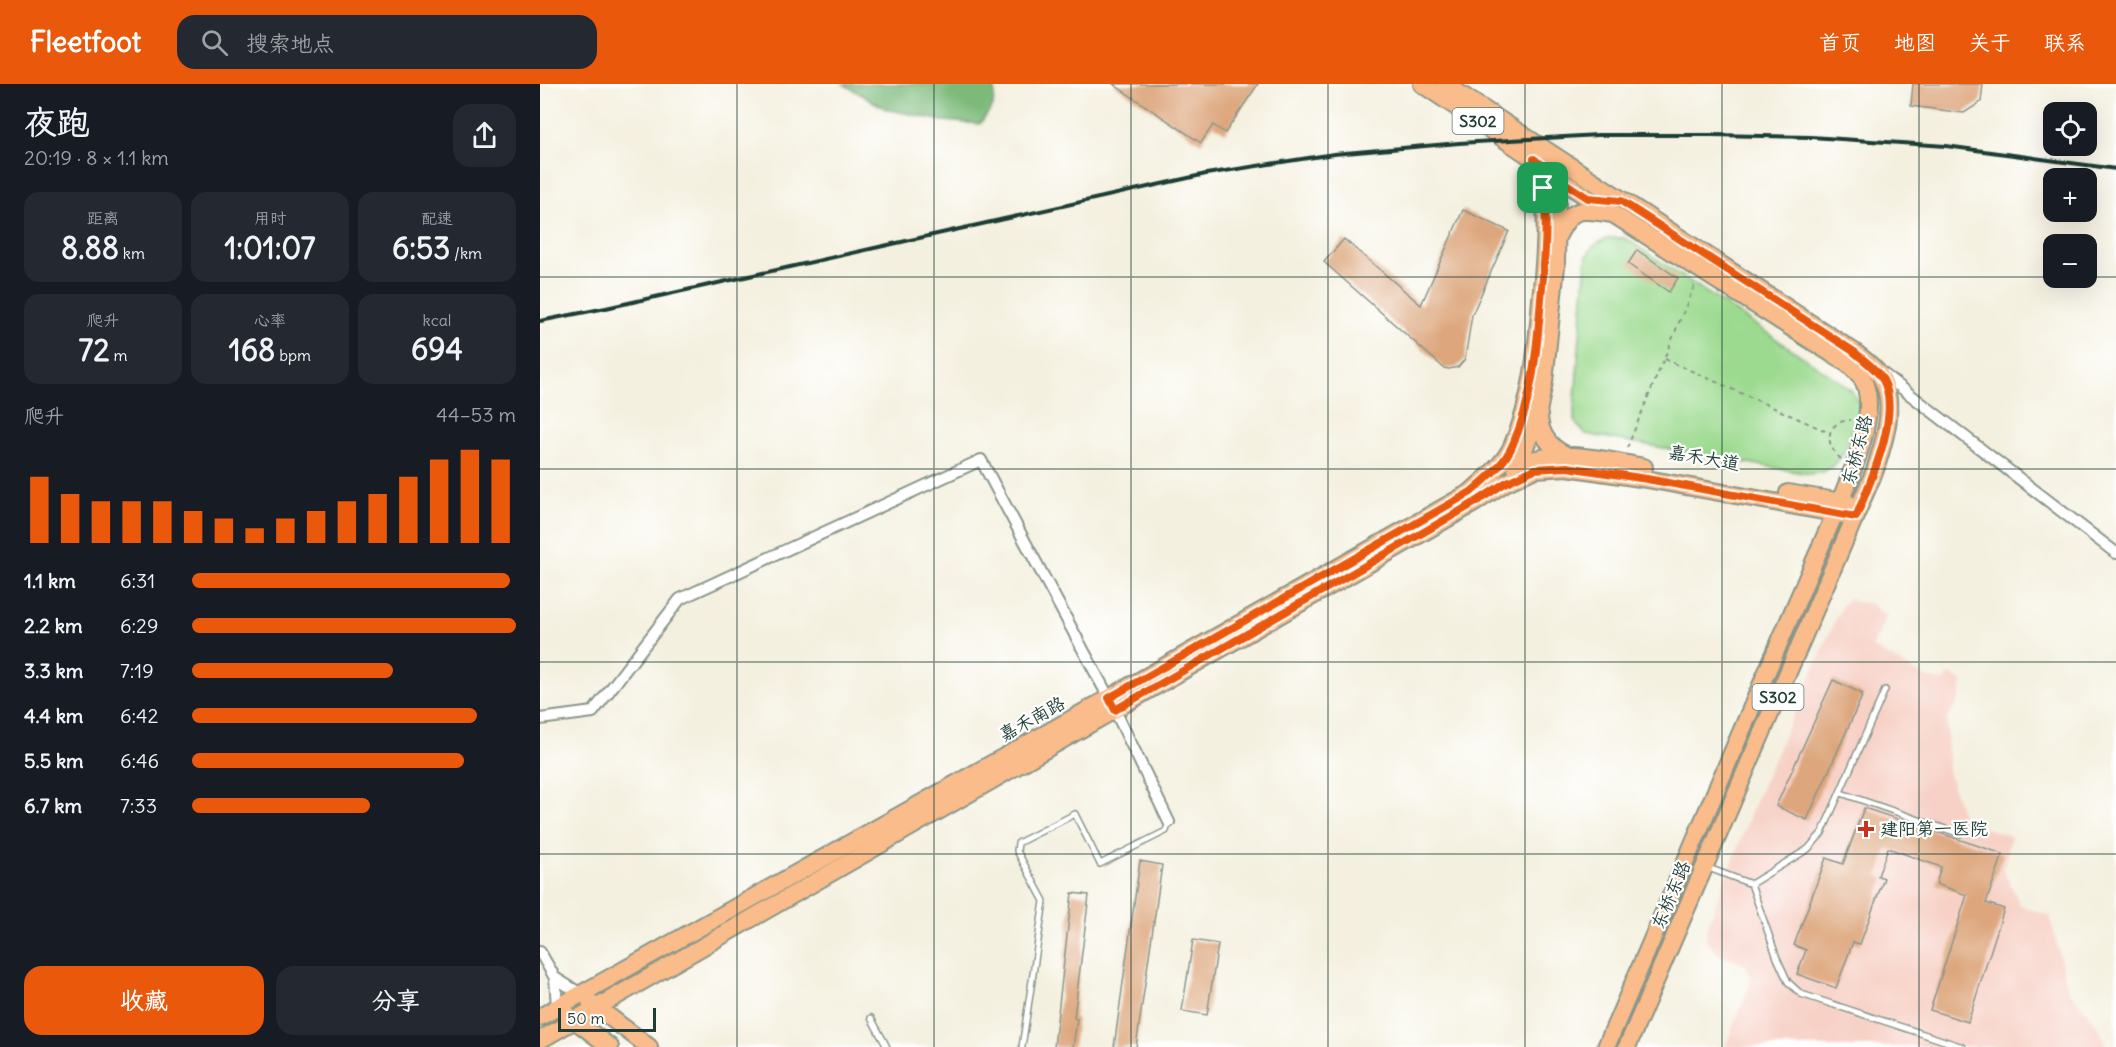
<!DOCTYPE html>
<html lang="zh">
<head>
<meta charset="utf-8">
<style>
	:root { --surface:#171b24; --page:#242831; --text:#f1f3f6; --muted:#9ea1a6; --accent:#ea580c }
	body { margin:0; font-family:Delius,"LXGW WenKai TC",sans-serif; background:var(--page); color:var(--text); height:100vh; display:flex; flex-direction:column; font-size:22px; white-space:nowrap }
	* { box-sizing:border-box; margin:0 }
	p { font-size:20px; color:var(--muted) }
	.icon { flex:none; width:33px; height:33px; fill:none; stroke:currentColor; stroke-width:2; stroke-linecap:round; stroke-linejoin:round }
	.map { position:relative; flex:1; overflow:hidden }
	.panel { display:flex; flex-direction:column; background:var(--surface); width:540px }
	.panel>* { flex:none }
	.tools { position:absolute; left:1503px; top:18px; display:grid; gap:12px }
	.tools a { display:grid; place-items:center; width:54px; height:54px; border-radius:12px; background:var(--surface); box-shadow:0 6px 24px #0002; font-size:30px }
	.scale { position:absolute; left:18px; bottom:15px; width:98px; box-sizing:border-box; padding-left:6px; border:3px solid #1f3d34; border-top:0; font-size:16px; line-height:21px; white-space:nowrap; color:#1f3d34; -webkit-text-stroke:4px #fff; paint-order:stroke }
	.pin { position:absolute; display:grid; place-items:center; width:51px; height:51px; color:#fff; margin:-26px; border-radius:12px; box-shadow:0 3px 9px #0006 }
	.round { display:grid; place-items:center; flex:none; width:63px; height:63px; border-radius:18px; background:var(--page) }
	.overview { display:flex; align-items:center; justify-content:space-between; height:102px; padding:0 24px }
	h1 { font-size:33px; font-weight:700; line-height:45px }
	.figures { display:grid; grid-template-columns:repeat(3,1fr); gap:9px; height:102px; padding:6px 24px }
	.figures div { display:grid; align-content:center; border-radius:15px; background:var(--page); text-align:center }
	.figures b { font-size:30px; font-weight:700 }
	.figures small { font-size:16px; font-weight:400 }
	.figures p { font-size:16px }
	.chart { height:168px; padding:12px 24px }
	.chart p { display:flex; justify-content:space-between }
	.chart svg { width:100%; height:108px; margin-top:6px; stroke:var(--accent); stroke-width:6 }
	.button { display:flex; gap:12px; margin-top:auto; padding:12px 24px }
	.button a { flex:1; height:69px; border-radius:18px; background:var(--accent); color:#fff; font-size:24px; font-weight:700; line-height:69px; text-align:center }
	.button a+a { background:var(--page); color:var(--text) }
	ul { padding:0 24px; list-style:none; font-size:20px }
	li { display:grid; grid-template-columns:96px 72px 1fr; align-items:center; height:45px }
	li i { height:15px; border-radius:8px; background:var(--accent) }
	header { display:flex; align-items:center; gap:36px; box-sizing:border-box; height:84px; padding:0 30px; background:var(--accent); color:#fff }
	header strong { font-size:28px }
	nav { display:flex; gap:33px; margin-inline-start:auto; font-size:21px }
	.search { width:420px; height:54px; background:var(--page); display:flex; align-items:center; gap:15px; box-sizing:border-box; padding:0 21px; border-radius:18px; color:var(--muted); font-size:22px }
	main { display:flex; flex:1; min-height:0 }
	.map>svg:first-child { display:block }
</style>
</head>
<body>
<header>
<strong>Fleetfoot</strong>
<div class="search"><svg class="icon" aria-label="search" viewBox="0 0 24 24"><circle cx="10" cy="10" r="6"/><path d="M15 15l6 6"/></svg>搜索地点</div>
<nav><a>首页</a><a>地图</a><a>关于</a><a>联系</a></nav>
</header>
<main>
<section class="panel">
<div class="overview"><div><h1>夜跑</h1><p>20:19 · 8 × 1.1 km</p></div><a class="round"><svg class="icon" aria-label="share" viewBox="0 0 24 24"><path d="M12 15V3M7 8l5-5 5 5M5 13v7h14v-7"/></svg></a></div>
<div class="figures">
<div><p>距离</p><b>8.88<small> km</small></b></div>
<div><p>用时</p><b>1:01:07</b></div>
<div><p>配速</p><b>6:53<small> /km</small></b></div>
</div>
<div class="figures">
<div><p>爬升</p><b>72<small> m</small></b></div>
<div><p>心率</p><b>168<small> bpm</small></b></div>
<div><p>kcal</p><b>694</b></div>
</div>
<div class="chart"><p><span>爬升</span>44–53 m</p>
<svg viewBox="0 0 160 44" preserveAspectRatio="none"><path d="M5 44V17M15 44V24M25 44V27M35 44V27M45 44V27M55 44V31M65 44V34M75 44V38M85 44V34M95 44V31M105 44V27M115 44V24M125 44V17M135 44V10M145 44V6M155 44V10"/></svg>
</div>
<ul>
<li><b>1.1 km</b>6:31<i style="width:98%"></i></li>
<li><b>2.2 km</b>6:29<i style="width:100%"></i></li>
<li><b>3.3 km</b>7:19<i style="width:62%"></i></li>
<li><b>4.4 km</b>6:42<i style="width:88%"></i></li>
<li><b>5.5 km</b>6:46<i style="width:84%"></i></li>
<li><b>6.7 km</b>7:33<i style="width:55%"></i></li>
</ul>
<div class="button"><a>收藏</a><a>分享</a></div>
</section>
<div class="map">
<svg width="1576" height="963" viewBox="0 0 1576 963">
	<rect width="100%" height="100%" fill="#fff"/>
	<filter id="ink" filterUnits="userSpaceOnUse"><feTurbulence type="fractalNoise" baseFrequency=".0167" numOctaves="2"/><feDisplacementMap in="SourceGraphic" scale="12" xChannelSelector="R" yChannelSelector="G"/><feConvolveMatrix kernelMatrix="1 2 1 2 8 2 1 2 1" color-interpolation-filters="sRGB"/></filter>
	<filter id="wash" filterUnits="userSpaceOnUse"><feTurbulence type="fractalNoise" baseFrequency=".008" numOctaves="4" result="noise"/><feDisplacementMap in="SourceGraphic" scale="24" xChannelSelector="R" yChannelSelector="G"/><feGaussianBlur stdDeviation="1.35" result="paint"/><feColorMatrix in="noise" values="0 0 0 0 0 0 0 0 0 0 0 0 0 0 0 0 0 1.4 0 .05"/><feComposite in="paint" operator="in"/></filter>
	<g filter="url(#wash)">
		<rect width="100%" height="100%" fill="#f4f0df"/>
		<path fill="#f7d1c6" d="M1309 514 1316 518 1329 519 1347 532 1332 563 1387 594 1404 597 1410 590 1422 598 1420 614 1407 635 1408 687 1424 738 1471 752 1463 785 1481 822 1510 832 1528 906 1550 931 1562 950 1565 963H1185L1212 895 1206 881 1179 871 1166 856 1167 843 1217 713 1302 521Z"/>
		<path fill="#9cda8f" stroke="#5e8c62" stroke-width="1.5" d="M1070 154H1085L1302 299 1312 307 1320 323C1312 351 1304 390 1270 390L1046 350C1038 343 1034 339 1034 328L1046 176C1050 162 1057 158 1070 154Z"/>
		<path fill="#7dba7a" stroke="#4e7c57" stroke-width="1.5" d="M303 0H455L453 22 440 40 403 37 346 25Z"/>
		<g id="blocks">
			<path fill="#dda67b" d="M573 0H718L685 49 673 41 661 59Z
				M1373 0H1443L1441 18 1424 29 1371 22Z
				M923 126 969 147 932 231 925 275 918 283 909 285 904 284 784 178 804 155 881 221Z
				M1097 166 1138 194 1129 208 1088 180Z
				M1293 596 1323 610 1267 736 1236 722Z
				M1324 724 1463 770 1446 819 1464 825 1428 938 1390 926 1427 811 1396 800 1401 783 1348 764 1338 792 1344 794 1320 860 1313 858 1296 904 1257 890 1266 866 1254 861 1286 774 1303 780Z
				M600 777 622 781 596 963H574Z
				M532 809 549 811 534 934 537 935 533 963H514Z
				M653 856 678 860 667 931 642 927Z"/>
		</g>
	</g>
	<g filter="url(#ink)">
		<use href="#blocks" fill-opacity="0" stroke="#8a968a" stroke-width="1.5"/>
		<g fill="none" stroke-linecap="round" stroke-linejoin="round">
			<g stroke="#8a968a" stroke-width="8">
				<path id="lane" d="M1301 709 1420 750
					M1166 783 1211 800 1237 874 1248 898 1261 910 1423 963
					M1211 800 1268 765 1282 749 1345 606
					M331 934 347 963
					M482 963 504 817 477 767 478 759 535 730 560 780 626 747 629 738"/>
			</g>
			<g stroke="#8a968a" stroke-width="14">
				<path id="street" d="M1342 289 1576 469
					M0 635 53 628 140 515 441 376 569 614 629 738
					M0 868 15 894 17 923
					M15 894 41 910"/>
			</g>
			<g stroke="#8a968a" stroke-width="20">
				<path id="primary" d="M882 0 994 75 1014 91 1067 127
					M905 0 1313 267C1323 275 1338 285 1343 297 1356 324 1343 360 1335 386L1087 963
					M1017 153C1034 120 1039 126 1073 130L1308 280C1312 284 1318 289 1321 293 1343 324 1308 398 1295 429L1066 963
					M999 330C999 349 1009 363 1026 371
					M979 380C1023 364 1059 375 1104 383
					M976 385 996 337 999 323 1004 298 1016 182 1017 107 1010 76 1002 66
					M1248 409 1308 419
					M50 918 109 963
					M28 931 70 963
					M0 933 569 614 931 408C947 393 965 380 973 360 993 315 997 263 1001 215 1004 183 1007 151 1005 119 1005 103 1000 89 994 75
					M0 956 936 418 965 399 995 385 1027 383 1107 395 1316 433"/>
			</g>
			<path stroke="#8a968a" stroke-width="2" stroke-dasharray="4.5 4.5" stroke-linecap="butt" d="M1125 275 1290 349
				M1087 364 1155 200
				M1301 375C1283 360 1286 337 1311 336"/>
			<use href="#lane" stroke="#fff" stroke-width="5"/>
			<use href="#street" stroke="#fff" stroke-width="10"/>
			<use href="#primary" stroke="#f9bc8a" stroke-width="16"/>
			<path stroke="#1f3d34" stroke-width="4" d="M0 237 66 224 666 90 794 70 919 59 1058 51H1172L1271 53 1406 62 1576 85"/>
		</g>
	</g>
	<g fill="none" stroke-linecap="round" stroke-linejoin="round" filter="url(#ink)">
		<g stroke="#fff" stroke-width="12">
			<path id="route" d="M994 75 1014 92 1048 114 1081 117 1313 267C1323 276 1336 284 1343 296 1362 330 1329 401 1316 433L1107 395 1027 383 995 385 965 399 936 418 575 626 569 614 931 408C947 394 965 380 973 360 993 315 997 263 1001 215 1004 183 1007 151 1005 119 1005 103 1000 89 994 75Z"/>
		</g>
		<use href="#route" stroke="#ea580c" stroke-width="8"/>
	</g>
	<path fill="none" stroke="#1f3d34" stroke-width="1.5" stroke-opacity="0.55" d="M197 0V963M394 0V963M591 0V963M788 0V963M985 0V963M1182 0V963M1379 0V963M0 193H1514M1546 193H1576M0 385H1576M0 578H1576M0 770H1576"/>
	<path fill="#c8321e" stroke="#fff" stroke-width="2" d="M1323 736h6v6h6v6h-6v6h-6v-6h-6v-6h6z"/>
	<g text-anchor="middle" stroke-width="4.5" stroke-linejoin="round" paint-order="stroke">
		<g fill="#fff" stroke="#627771" stroke-width="1.5">
			<rect x="912.5" y="24" width="51" height="26" rx="4.5"/>
			<rect x="1212.5" y="600" width="51" height="26" rx="4.5"/>
		</g>
		<g font-size="16" font-weight="bold" fill="#1f3d34">
			<text x="938" y="43">S302</text>
			<text x="1238" y="619">S302</text>
		</g>
		<g font-size="18" fill="#1f3d34" stroke="#fff">
			<text transform="translate(1317 366) rotate(-75)" y="6">东桥东路</text>
			<text transform="translate(1164 374) rotate(10)" y="6">嘉禾大道</text>
			<text transform="translate(492 635) rotate(-29)" y="6">嘉禾南路</text>
			<text transform="translate(1131 811) rotate(-67)" y="6">东桥东路</text>
		</g>
		<g font-size="18" fill="#1f3d34" stroke="#fff" text-anchor="start">
			<text x="1340" y="751">建阳第一医院</text>
		</g>
	</g>
</svg>
<div class="tools">
<a><svg class="icon" aria-label="locate" viewBox="0 0 24 24"><circle cx="12" cy="12" r="6"/><path d="M12 2v4M12 18v4M2 12h4M18 12h4"/></svg></a>
<a>+</a>
<a>−</a>
</div>
<div class="scale">50 m</div>
<div class="pin" style="left:1003px;top:104px;background:#1e9e55"><svg class="icon" aria-label="arrive" viewBox="0 0 24 24"><path d="M6 21V4h12l-3 4 3 4H6"/></svg></div>
</div>
</main>
</body>
</html>
